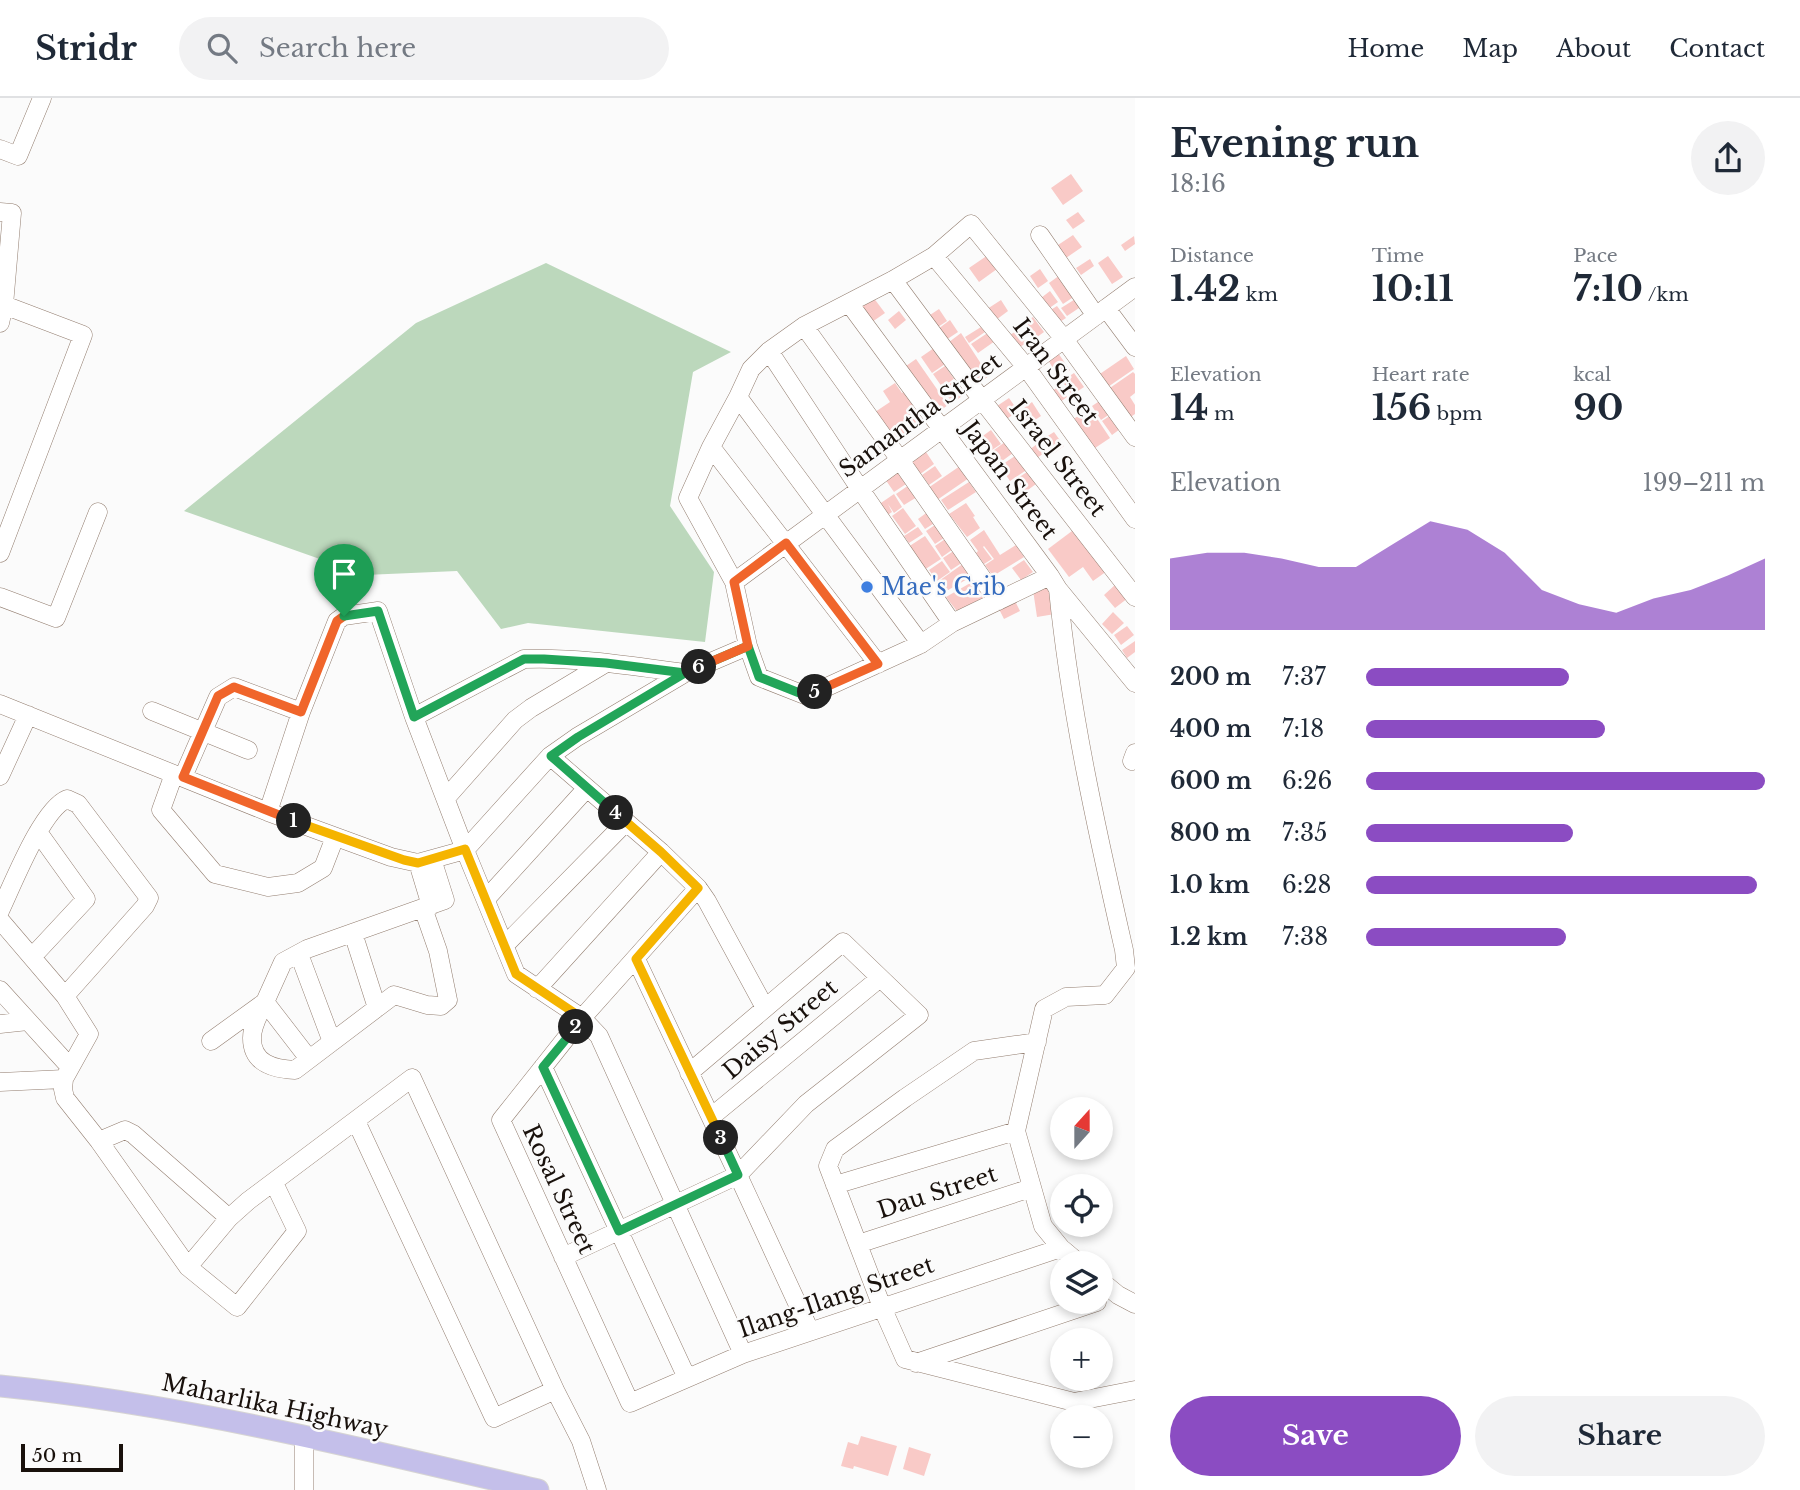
<!DOCTYPE html>
<html lang="en">
<head>
<meta charset="utf-8">
<style>
	:root { --surface:#fff; --page:#f2f2f3; --text:#1f2937; --muted:#747a83; --line:#e0e1e3; --accent:#8b4cc2 }
	body { margin:0; font-family:"Libre Baskerville",serif; background:var(--page); color:var(--text); height:100vh; display:flex; flex-direction:column; font-size:26px; white-space:nowrap }
	* { box-sizing:border-box; margin:0 }
	p { font-size:23px; color:var(--muted) }
	.icon { flex:none; width:38px; height:38px; fill:none; stroke:currentColor; stroke-width:2; stroke-linecap:round; stroke-linejoin:round }
	.map { position:relative; flex:1; overflow:hidden }
	.sheet { display:flex; flex-direction:column; background:var(--surface); width:665px }
	.sheet>* { flex:none }
	.needle { width:46px; rotate:21deg }
	.controls { position:absolute; left:1050px; top:999px; display:grid; gap:14px }
	.controls a { display:grid; place-items:center; width:63px; height:63px; border-radius:50%; background:var(--surface); box-shadow:0 4px 10px #0003; font-size:35px }
	.scale { position:absolute; left:21px; bottom:18px; width:102px; box-sizing:border-box; padding-left:7px; border:4px solid #19110c; border-top:0; font-size:19px; line-height:24px; white-space:nowrap; color:#19110c; -webkit-text-stroke:5px #fbfbfb; paint-order:stroke }
	.pin { position:absolute; display:grid; place-items:center; width:60px; height:60px; color:#fff; margin:-72px -30px; border-radius:50% 50% 50% 0; rotate:-45deg; box-shadow:0 0 7px #0007 }
	.pin .icon { rotate:45deg }
	.km { position:absolute; width:35px; height:35px; margin:-18px; border-radius:50%; background:#222; color:#fff; font-size:19px; line-height:35px; text-align:center }
	.round { display:grid; place-items:center; flex:none; width:74px; height:74px; border-radius:37px; background:var(--page) }
	.overview { display:flex; align-items:center; justify-content:space-between; height:119px; padding:0 35px }
	h1 { font-size:38px; font-weight:800; line-height:52px }
	.stats { display:grid; grid-template-columns:repeat(3,1fr); gap:10px; height:119px; padding:7px 35px }
	.stats div { display:grid; align-content:center }
	.stats b { font-size:35px; font-weight:800 }
	.stats small { font-size:19px; font-weight:400 }
	.stats p { font-size:19px }
	.chart { height:196px; padding:14px 35px }
	.chart p { display:flex; justify-content:space-between }
	.chart svg { width:100%; height:126px; margin-top:7px; fill:var(--accent); opacity:.7 }
	.button { display:flex; gap:14px; margin-top:auto; padding:14px 35px }
	.button a { flex:1; height:80px; border-radius:42px; background:var(--accent); color:#fff; font-size:28px; font-weight:800; line-height:80px; text-align:center }
	.button a+a { background:var(--page); color:var(--text) }
	ul { padding:0 35px; list-style:none; font-size:23px }
	li { display:grid; grid-template-columns:112px 84px 1fr; align-items:center; height:52px }
	li i { height:18px; border-radius:9px; background:var(--accent) }
	header { display:flex; align-items:center; gap:42px; box-sizing:border-box; height:98px; padding:0 35px; background:var(--surface); border-bottom:2px solid var(--line) }
	header strong { font-size:33px }
	nav { display:flex; gap:38px; margin-inline-start:auto; font-size:24px }
	.search { width:490px; height:63px; background:var(--page); display:flex; align-items:center; gap:18px; box-sizing:border-box; padding:0 24px; border-radius:38px; color:var(--muted); font-size:26px }
	main { display:flex; flex:1; min-height:0 }
	.map>svg:first-child { display:block }
</style>
</head>
<body>
<header>
<strong>Stridr</strong>
<div class="search"><svg class="icon" aria-label="search" viewBox="0 0 24 24"><circle cx="10" cy="10" r="6"/><path d="M15 15l6 6"/></svg>Search here</div>
<nav><a>Home</a><a>Map</a><a>About</a><a>Contact</a></nav>
</header>
<main>
<div class="map">
<svg width="1135" height="1392" viewBox="0 0 1135 1392">
	<rect width="100%" height="100%" fill="#fbfbfb"/>
	<path fill="#bcd8bc" d="M546 165 731 254 693 274 670 408 714 474 705 544 528 525 501 531 457 473 365 477 184 413 416 225Z"/>
	<path fill="#f9cac7" d="M1071 76 1083 93 1063 107 1051 90Z
		M1078 114 1085 123 1073 131 1066 122Z
		M1073 137 1082 149 1066 160 1058 147Z
		M1134 138 1135 146 1125 153 1121 147Z
		M988 157 997 171 979 184 969 170Z
		M1108 158 1123 179 1112 186 1098 165Z
		M1090 161 1094 168 1081 177 1076 170Z
		M1040 171 1048 183 1038 190 1030 178Z
		M1060 177 1075 198 1063 206 1049 185Z
		M1050 193 1058 204 1048 211 1041 200Z
		M873 199 885 215 872 224 860 208Z
		M1077 200 1082 208 1067 218 1061 210Z
		M1001 202 1008 213 992 225 984 213Z
		M1057 208 1066 220 1055 227 1046 215Z
		M939 211 947 223 935 231 927 219Z
		M899 213 906 222 895 231 888 222Z
		M1033 219 1044 234 1033 242 1022 226Z
		M950 222 958 234 946 242 938 231Z
		M981 229 985 234 969 245 965 239Z
		M1018 232 1026 245 1014 253 1005 240Z
		M989 234 995 243 978 255 971 246Z
		M961 235 989 278 975 288 949 244Z
		M934 250 945 266 932 275 921 259Z
		M1058 255 1070 272 1059 280 1048 262Z
		M1126 258 1134 271 1102 293 1094 280Z
		M916 261 948 307 934 317 906 268Z
		M945 268 954 281 942 289 933 276Z
		M1133 274 1135 276V295L1130 299 1135 307V316L1126 322 1104 294Z
		M1074 275 1084 289 1072 297 1062 283Z
		M955 282 965 296 952 305 943 291Z
		M895 285 902 295 905 293 926 323 894 346 875 314 890 304 883 293Z
		M1059 288 1067 299 1056 307 1048 296Z
		M1009 300 1018 313 1004 323 994 310Z
		M1104 300 1113 314 1101 322 1092 308Z
		M1032 304 1041 318 1029 326 1020 313Z
		M1090 310 1110 340 1092 352 1072 322Z
		M1114 315 1124 328 1112 337 1102 323Z
		M991 332 1001 346 989 354 980 340Z
		M1054 334 1064 348 1053 356 1043 341Z
		M1005 344 1013 355 998 366 990 355Z
		M1040 344 1046 354 1032 363 1026 354Z
		M926 354 934 366 919 377 910 364Z
		M1018 356 1028 371 1010 383 1000 368Z
		M935 368 942 378 929 387 922 377Z
		M960 368 969 380 937 402 928 390Z
		M897 372 906 386 894 394 885 381Z
		M1027 374 1036 386 1021 397 1012 384Z
		M969 384 976 394 948 412 941 402Z
		M909 387 917 399 904 407 896 396Z
		M894 396 902 409 894 415 888 406 892 414 886 418 878 407Z
		M966 405 975 418 973 419 980 430 967 439 949 416Z
		M903 410 916 428 905 436 892 418Z
		M929 413 936 424 925 431 918 421Z
		M938 425 947 438 935 446 926 433Z
		M918 429 923 436 909 445 904 438Z
		M1076 430 1107 473 1093 483 1083 469 1069 479 1048 451Z
		M984 432 1000 457 1016 447 1024 459 993 478 985 467 994 461 984 448 983 449 992 461 984 466 976 455 978 453 970 442Z
		M925 438 941 461 924 472 908 449Z
		M948 439 956 449 942 459 935 448Z
		M958 450 966 462 951 472 943 460Z
		M1024 462 1033 474 1021 482 1012 470Z
		M942 463 950 474 937 483 929 472Z
		M967 463 976 476 943 495 936 485Z
		M979 480 989 496 961 513 956 512 946 499Z
		M1116 486 1128 500 1115 510 1104 497Z
		M1050 489 1055 516 1037 519 1033 492Z
		M1014 501 1020 513 1004 521 998 509Z
		M1113 514 1124 525 1112 536 1102 526Z
		M1127 528 1134 537 1121 547 1114 537Z
		M1135 543V554L1127 560 1122 552Z
		M861 1338 897 1348 888 1378 854 1368 853 1371 841 1368 848 1344 858 1347Z
		M909 1349 931 1356 924 1378 903 1371Z"/>
	<g fill="none" stroke-linecap="round" stroke-linejoin="round">
		<g stroke="#937e70" stroke-width="19">
			<path id="minor" d="M0 51 18 58 42 0
				M0 114 12 115 4 207 0 225
				M1040 137 1096 218
				M934 158 1026 269 1135 421
				M893 182 982 302 1135 499
				M849 205 1050 478 1058 491 1135 585
				M1106 210 1135 249
				M804 228 900 362 998 503
				M769 253 860 391 952 525
				M738 299 921 546
				M711 349 878 566
				M0 455 83 237 4 207
				M1050 478 952 525 921 546 807 598 759 579 748 548 734 484 688 400 711 349 738 299 751 271 769 253 804 228 893 182 934 158 971 126 1064 241 1135 339
				M734 484 1135 189
				M1058 491C1070 613 1097 733 1124 852L1126 870 1105 897 1066 899 1044 911 1016 1033 1043 1128 1061 1150 1080 1166
				M0 499 56 520 98 414
				M0 606 268 714 391 759 418 765 465 752 550 658 577 639 685 575 748 548
				M152 613 248 652
				M414 619 524 561C578 559 632 568 685 575
				M550 658 661 754 698 790 707 803 765 910
				M1132 663 1135 655
				M174 676 161 712 215 776 268 789 298 785 323 770 335 739
				M0 678 28 617
				M183 679 218 599 234 589 301 614
				M446 700 515 622 531 610 606 565
				M268 714 301 614 337 523 344 518 378 513 414 619 465 752 516 876 582 920 599 938 743 1256
				M418 765 431 808
				M698 790 582 920 501 1022 630 1305 743 1256 1061 1150
				M486 801 587 690
				M0 813C13 786 42 711 67 701L78 706 149 800 145 808 65 898
				M0 822 65 898 89 936 64 981 63 991 65 1000 99 1043 188 1169 237 1209 297 1133 274 1085
				M353 835 377 910
				M505 847 626 724
				M299 856 332 944
				M32 859 86 801 38 734
				M636 861 738 1077 810 1233
				M537 891 661 754
				M0 892 70 969
				M0 926 28 923
				M211 943 265 904C260 914 252 927 252 940 252 966 274 971 295 972L394 897 427 907 441 908 448 902 438 853 423 810
				M1037 944 974 953 905 1000 835 1051 828 1068 882 1209 905 1261 1074 1304 1135 1292
				M309 961 265 904 283 864 307 851 445 802 432 761
				M543 969 687 1280
				M0 984 64 981
				M711 1019 880 880
				M356 1023 494 1320 555 1292
				M99 1043 125 1032 133 1036 229 1120
				M835 1087 1016 1033
				M858 1146 1031 1090
				M563 1159 738 1077 806 1006 919 917 843 844 689 975
				M188 1169 229 1120 248 1103 412 980 555 1292 581 1343 597 1392
				M1101 1183 1118 1197 1135 1206
				M916 1265 1097 1204
				M304 1339V1392"/>
		</g>
		<g stroke="#d6d4d3" stroke-width="23">
			<path id="major" d="M0 1288C181 1306 361 1350 538 1392"/>
		</g>
		<use href="#minor" stroke="#fff" stroke-width="18"/>
		<use href="#major" stroke="#c4bfea" stroke-width="21"/>
	</g>
	<g fill="none" stroke-linecap="round" stroke-linejoin="round">
		<g stroke="#fff" stroke-width="14">
			<path id="split-1" d="M294 723 183 679 218 598 234 589 301 614 337 523 344 518"/>
		</g>
		<g stroke="#fff" stroke-width="14">
			<path id="split-2" d="M294 723 404 762 418 765 465 751 516 876 582 920 576 929"/>
		</g>
		<g stroke="#fff" stroke-width="14">
			<path id="split-3" d="M576 929 543 969 619 1133 738 1077 721 1040"/>
		</g>
		<g stroke="#fff" stroke-width="14">
			<path id="split-4" d="M616 715 661 754 698 790 636 861 721 1040"/>
		</g>
		<g stroke="#fff" stroke-width="14">
			<path id="split-5" d="M616 715 551 658 578 639 685 575 748 548 759 579 807 598 815 594"/>
		</g>
		<g stroke="#fff" stroke-width="14">
			<path id="split-6" d="M699 569 748 548 734 484 786 445 878 566 815 594"/>
		</g>
		<g stroke="#fff" stroke-width="14">
			<path id="split-7" d="M344 518 378 513 414 619 524 561H544L606 565 685 575 699 569"/>
		</g>
		<use href="#split-1" stroke="#f0652b" stroke-width="9"/>
		<use href="#split-2" stroke="#f5b400" stroke-width="9"/>
		<use href="#split-3" stroke="#22a559" stroke-width="9"/>
		<use href="#split-4" stroke="#f5b400" stroke-width="9"/>
		<use href="#split-5" stroke="#22a559" stroke-width="9"/>
		<use href="#split-6" stroke="#f0652b" stroke-width="9"/>
		<use href="#split-7" stroke="#22a559" stroke-width="9"/>
	</g>
	<circle fill="#3f7fe0" stroke="#fbfbfb" stroke-width="2.5" cx="867" cy="489" r="7"/>
	<g text-anchor="middle" stroke-width="5" stroke-linejoin="round" paint-order="stroke">
		<g font-size="23" fill="#19110c" stroke="#fbfbfb">
			<text transform="translate(1056 273) rotate(53)" y="8">Iran Street</text>
			<text transform="translate(920 317) rotate(-36)" y="8">Samantha Street</text>
			<text transform="translate(1058 360) rotate(52)" y="8">Israel Street</text>
			<text transform="translate(1010 382) rotate(53)" y="8">Japan Street</text>
			<text transform="translate(780 931) rotate(-40)" y="8">Daisy Street</text>
			<text transform="translate(559 1091) rotate(65)" y="8">Rosal Street</text>
			<text transform="translate(937 1094) rotate(-18)" y="8">Dau Street</text>
			<text transform="translate(836 1199) rotate(-19)" y="8">Ilang-Ilang Street</text>
			<text transform="translate(275 1308) rotate(12)" y="8">Maharlika Highway</text>
		</g>
		<g font-size="23" fill="#366cbe" stroke="#fbfbfb" text-anchor="start">
			<text x="881" y="497">Mae's Crib</text>
		</g>
	</g>
</svg>
<div class="controls">
<a><svg class="needle" viewBox="-14 -14 28 28"><path d="M0-13l5 13h-10z" fill="#e53935"/><path d="M0 13l5-13h-10z" fill="#747a83"/></svg></a>
<a><svg class="icon" aria-label="locate" viewBox="0 0 24 24"><circle cx="12" cy="12" r="6"/><path d="M12 2v4M12 18v4M2 12h4M18 12h4"/></svg></a>
<a><svg class="icon" aria-label="layers" viewBox="0 0 24 24"><path d="M12 4l9 5-9 5-9-5zM3 14l9 5 9-5"/></svg></a>
<a>+</a>
<a>−</a>
</div>
<div class="scale">50 m</div>
<div class="pin" style="left:344px;top:518px;background:#1e9e55"><svg class="icon" aria-label="arrive" viewBox="0 0 24 24"><path d="M6 21V4h12l-3 4 3 4H6"/></svg></div>
<b class="km" style="left:294px;top:723px">1</b>
<b class="km" style="left:576px;top:929px">2</b>
<b class="km" style="left:721px;top:1040px">3</b>
<b class="km" style="left:616px;top:715px">4</b>
<b class="km" style="left:815px;top:594px">5</b>
<b class="km" style="left:699px;top:569px">6</b>
</div>
<section class="sheet">
<div class="overview"><div><h1>Evening run</h1><p>18:16</p></div><a class="round"><svg class="icon" aria-label="share" viewBox="0 0 24 24"><path d="M12 15V3M7 8l5-5 5 5M5 13v7h14v-7"/></svg></a></div>
<div class="stats">
<div><p>Distance</p><b>1.42<small> km</small></b></div>
<div><p>Time</p><b>10:11</b></div>
<div><p>Pace</p><b>7:10<small> /km</small></b></div>
</div>
<div class="stats">
<div><p>Elevation</p><b>14<small> m</small></b></div>
<div><p>Heart rate</p><b>156<small> bpm</small></b></div>
<div><p>kcal</p><b>90</b></div>
</div>
<div class="chart"><p><span>Elevation</span>199–211 m</p>
<svg viewBox="0 0 160 44" preserveAspectRatio="none"><path d="M0 44V19L10 17L20 17L30 19L40 22L50 22L60 14L70 6L80 9L90 17L100 30L110 35L120 38L130 33L140 30L150 25L160 19V44z"/></svg>
</div>
<ul>
<li><b>200 m</b>7:37<i style="width:51%"></i></li>
<li><b>400 m</b>7:18<i style="width:60%"></i></li>
<li><b>600 m</b>6:26<i style="width:100%"></i></li>
<li><b>800 m</b>7:35<i style="width:52%"></i></li>
<li><b>1.0 km</b>6:28<i style="width:98%"></i></li>
<li><b>1.2 km</b>7:38<i style="width:50%"></i></li>
</ul>
<div class="button"><a>Save</a><a>Share</a></div>
</section>
</main>
</body>
</html>
